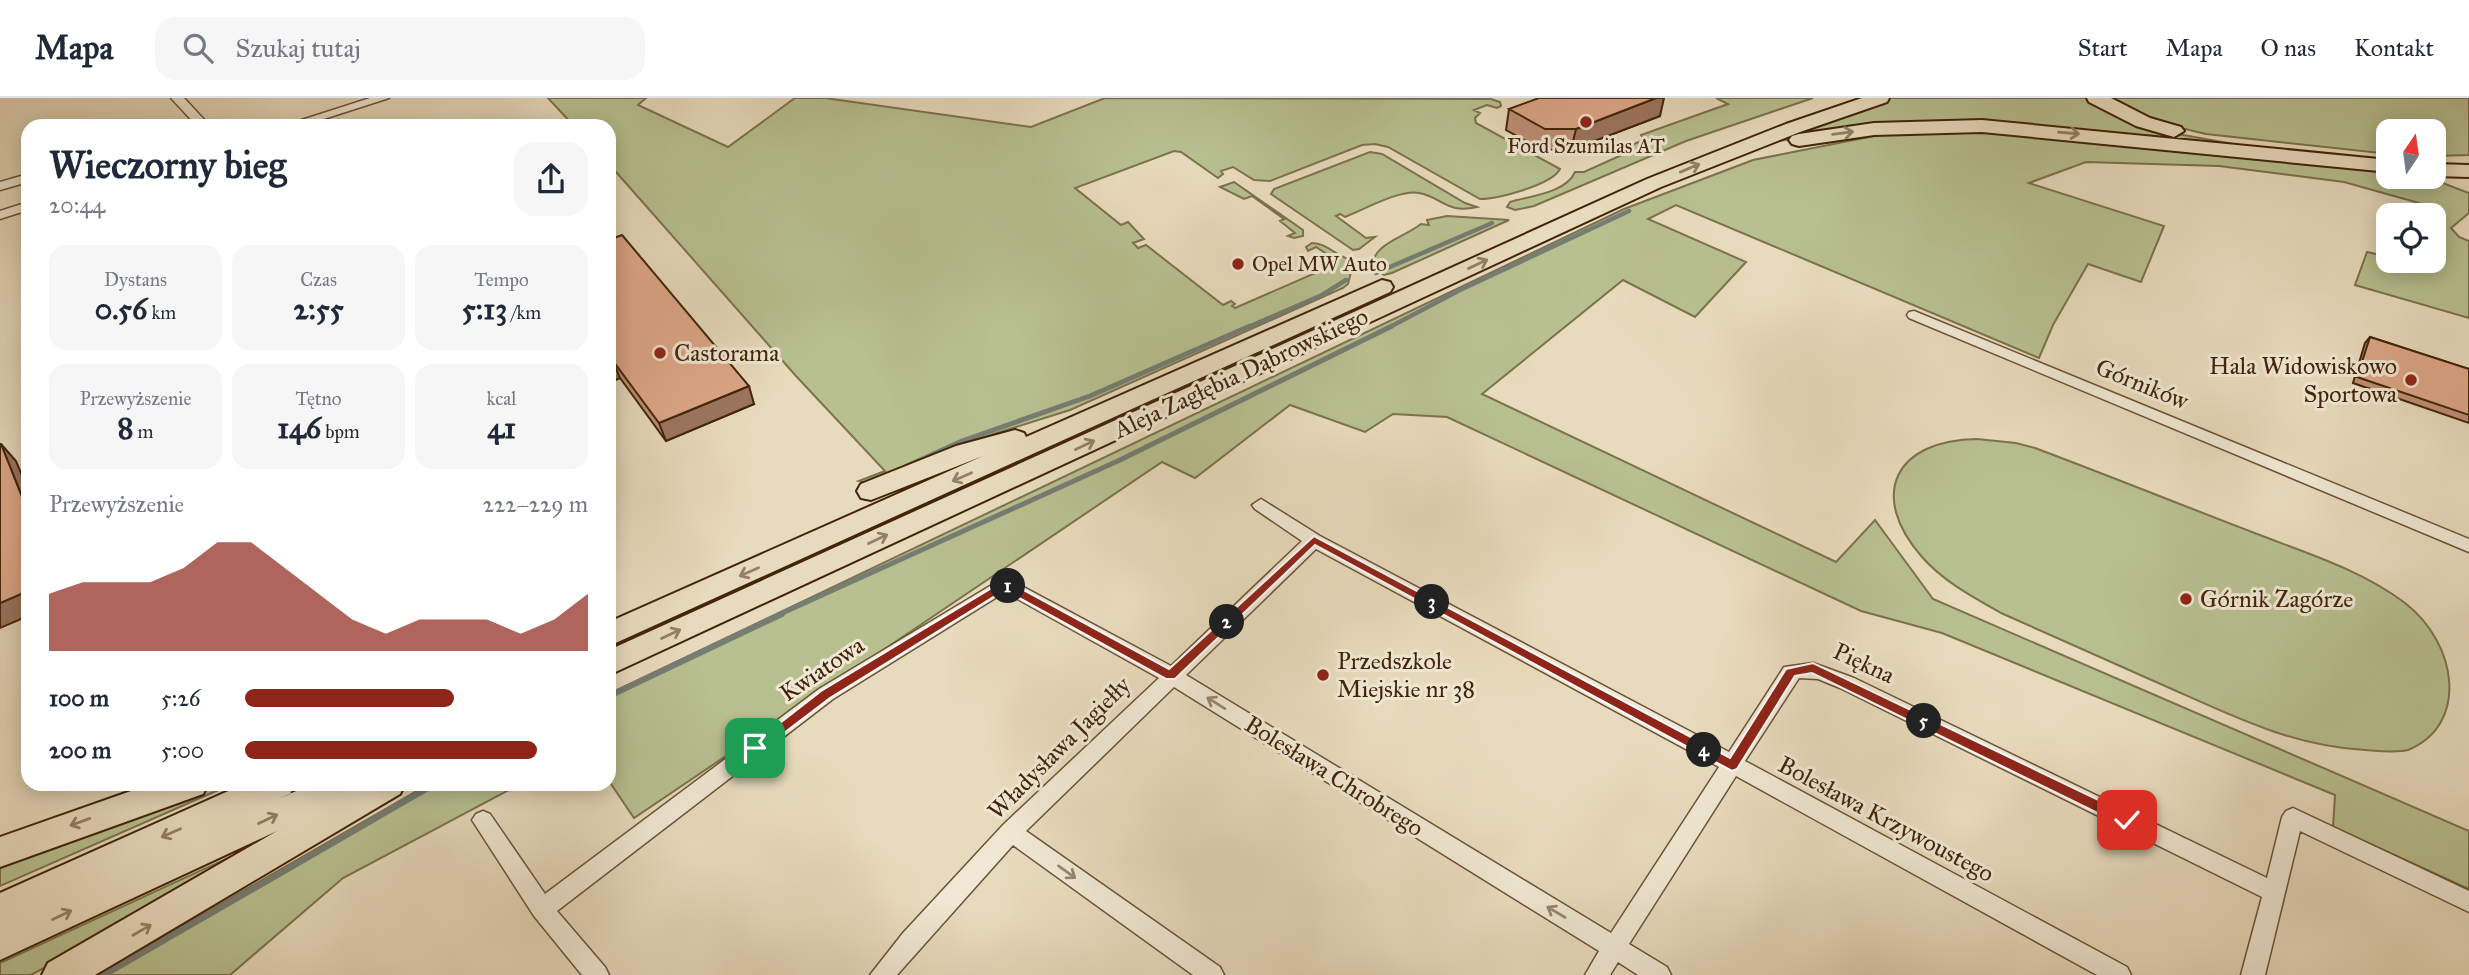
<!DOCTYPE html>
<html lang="pl">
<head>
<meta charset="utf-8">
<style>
	:root { --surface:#fff; --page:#f6f6f7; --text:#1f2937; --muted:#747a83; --line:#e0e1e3; --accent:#8f2418 }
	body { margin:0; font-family:"IM FELL Great Primer",serif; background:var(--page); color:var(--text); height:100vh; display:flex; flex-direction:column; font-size:26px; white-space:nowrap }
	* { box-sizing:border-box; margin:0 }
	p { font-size:23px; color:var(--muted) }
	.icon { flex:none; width:38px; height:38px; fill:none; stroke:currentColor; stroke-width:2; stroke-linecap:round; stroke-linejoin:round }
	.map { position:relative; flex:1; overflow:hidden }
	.panel { position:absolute; left:21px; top:21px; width:595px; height:672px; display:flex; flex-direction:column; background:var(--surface); border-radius:21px; box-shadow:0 4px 18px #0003 }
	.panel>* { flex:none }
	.needle { width:46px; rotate:13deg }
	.tools { position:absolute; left:2376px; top:21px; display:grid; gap:14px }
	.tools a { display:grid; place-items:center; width:70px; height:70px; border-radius:14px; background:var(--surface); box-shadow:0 4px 18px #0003; font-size:35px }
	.pin { position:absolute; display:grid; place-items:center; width:60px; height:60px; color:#fff; margin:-30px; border-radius:14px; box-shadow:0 4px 10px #0006 }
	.km { position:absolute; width:35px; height:35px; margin:-18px; border-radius:50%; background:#222; color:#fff; font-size:19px; line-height:35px; text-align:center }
	.round { display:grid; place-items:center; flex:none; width:74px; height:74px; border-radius:21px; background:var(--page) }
	.summary { display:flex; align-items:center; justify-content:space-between; height:119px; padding:0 28px }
	h1 { font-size:38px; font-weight:700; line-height:52px }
	.metrics { display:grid; grid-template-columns:repeat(3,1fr); gap:10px; height:119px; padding:7px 28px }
	.metrics div { display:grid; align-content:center; border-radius:18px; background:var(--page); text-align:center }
	.metrics b { font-size:30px; font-weight:700 }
	.metrics small { font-size:19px; font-weight:400 }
	.metrics p { font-size:19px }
	.chart { height:196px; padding:14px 28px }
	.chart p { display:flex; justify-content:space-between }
	.chart svg { width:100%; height:126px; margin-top:7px; fill:var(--accent); opacity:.7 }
	ul { padding:0 28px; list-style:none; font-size:23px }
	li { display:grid; grid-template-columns:112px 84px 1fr; align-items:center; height:52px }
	li i { height:18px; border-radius:9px; background:var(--accent) }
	header { display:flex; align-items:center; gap:42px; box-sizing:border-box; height:98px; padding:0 35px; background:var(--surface); border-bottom:2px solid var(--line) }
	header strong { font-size:33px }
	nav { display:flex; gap:38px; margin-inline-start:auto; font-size:24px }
	.search { width:490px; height:63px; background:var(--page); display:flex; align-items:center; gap:18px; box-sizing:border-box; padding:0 24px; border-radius:21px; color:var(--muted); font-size:26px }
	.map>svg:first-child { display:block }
</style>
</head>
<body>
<header>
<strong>Mapa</strong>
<div class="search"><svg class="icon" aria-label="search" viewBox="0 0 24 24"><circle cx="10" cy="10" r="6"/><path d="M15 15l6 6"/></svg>Szukaj tutaj</div>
<nav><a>Start</a><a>Mapa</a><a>O nas</a><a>Kontakt</a></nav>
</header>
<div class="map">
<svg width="2469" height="877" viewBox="0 0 2469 877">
	<rect width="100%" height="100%" fill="#e8dbbd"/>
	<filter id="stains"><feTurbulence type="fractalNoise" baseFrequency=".00286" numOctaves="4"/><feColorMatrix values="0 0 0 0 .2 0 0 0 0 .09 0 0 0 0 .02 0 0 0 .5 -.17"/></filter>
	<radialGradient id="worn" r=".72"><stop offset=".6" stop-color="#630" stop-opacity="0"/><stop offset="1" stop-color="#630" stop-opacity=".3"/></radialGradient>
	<path fill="#b8c090" stroke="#7c724d" stroke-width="2" d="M548 0H646L638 7 728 49 795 0H825L1031 29 1105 0 1491 1 1500 4 1501 8 1497 10 1487 7 1474 12 1480 15 1475 20 1476 25 1560 71C1552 87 1497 101 1480 101L1388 49 1375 46 1362 47 1270 83 1254 82 1233 69 1221 73 1223 76 1218 80 1181 54 1174 53 1075 90 1121 127 1128 124 1144 141 1133 145 1138 150 1146 147 1223 207 1231 203 1235 206 1232 208 1235 210 1329 169 1320 161 1328 157 1316 149 1308 153 1306 149 1312 145C1328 145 1337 160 1353 162L1355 169 1352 170 1348 186 1343 190 1070 312 962 346 870 385 859 383 885 373 796 278 609 66V28H574Z
		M1716 0H1813L1686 43 1534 108 1515 112 1507 109 1510 104C1530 98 1566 95 1575 74H1584L1624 56 1619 52 1644 42 1641 37 1728 6Z
		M1891 0H2089L2167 34 2244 48 2003 27 1831 34 1768 45Z
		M2105 0H2469V57L2434 58V33H2389V56L2206 36 2160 25Z
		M2006 34 2389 73V79H2427L2469 95V115L2451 130 2459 139 2469 143V220L2355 187 2367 154 2389 159V163H2434V117H2419V105L2344 84 2219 68 2086 64 2029 85 2164 128 2141 184 2088 166 2053 227 2039 260 1676 107 1648 121 1746 164 1695 219 1623 182 1482 296 1836 464 1875 422 1933 501 2469 733V791L2333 729 2335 697 1942 535 1861 513 1447 319 1393 316 1365 334 1290 307 1195 380 1162 364 634 720 609 683V596L1624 111 1753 62 1884 36Z
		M1370 54 1382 56 1465 105 1477 109C1446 116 1442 99 1419 95 1400 91 1363 112 1345 119L1340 116 1336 118 1366 140 1375 139 1359 151 1353 152 1271 96 1274 91Z
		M1234 84 1303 132V138L1294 140 1288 138 1295 135 1280 123 1284 121 1252 98 1244 101 1220 89Z
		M1447 118 1509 122 1392 175 1384 177 1377 171 1371 173C1372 145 1400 142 1421 126L1429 127 1427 122Z
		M1977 341 2016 345 2035 350C2107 377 2179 406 2252 434 2303 454 2360 471 2405 505 2458 546 2469 627 2408 652 2395 655 2379 653 2365 652 2288 648 2225 614 2156 584 2104 561 2053 538 2001 515 1973 499 1944 484 1922 459 1867 396 1896 342 1977 341Z
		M225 686H232L0 788V763L127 716Z
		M429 686H520L343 780 230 877H97Z
		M282 735 142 817 31 877H0V865Z"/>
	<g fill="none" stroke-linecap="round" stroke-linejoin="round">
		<path stroke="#767d73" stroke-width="4.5" d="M1376 175 1492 125
			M1246 230 1322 197 1346 182
			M1388 230 1460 192 1629 113"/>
		<path stroke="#767d73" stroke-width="5" d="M907 368 962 343 1090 298 1250 228
			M778 517 1120 362 1392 228"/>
		<path stroke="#767d73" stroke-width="6" d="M609 598 782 516
			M104 877 435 686"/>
		<g stroke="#6b5237" stroke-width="3">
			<path id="street" d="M171 0H184L210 28H197Z
				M370 0H389L302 28H283Z
				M28 76V84L0 92V84Z
				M28 104V112L0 121V113Z
				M1914 213 2469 441V454L1909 220 1907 217 1909 214Z
				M1261 401 1320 438 1729 654 1784 569 1813 565 1854 580 2267 780 2282 719 2286 713 2293 710 2469 793V814L2300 733 2265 877H2241L2262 799 1840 590 1818 581 1799 580 1745 663 2127 869 2131 877H2097L1736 678 1629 846 1667 869 1671 877H1638L1618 864 1610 877H1585L1599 853 1174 589 1026 733 1220 869 1224 877H1193L1013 747 897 877H870L903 835 1003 727 1159 580 1005 494 833 601 557 813 605 869 609 877H582L534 818 472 722 476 716 483 713 490 716 545 796 819 591 1005 479 1171 568 1302 443 1255 411 1252 407ZM1316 451 1719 669 1611 835 1186 577Z"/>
		</g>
		<g stroke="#41240a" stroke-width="4">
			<path id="primary" d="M1862 0H1889L1887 4 1800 34 1661 89 609 577V552L1647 81 1786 26Z
				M2087 0H2111L2150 20 2181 29 2184 33 2174 39 2136 28 2089 4Z
				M1982 22 2389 62V74L1982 34 1874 37 1799 48 1792 46 1789 42 1792 38 1799 36 1874 25Z
				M2434 66 2469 67V79L2434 78Z
				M1382 182 1390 184 1393 189 1390 194 609 548V524L983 358 871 402 861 400 857 393 861 386 956 348 1015 332 1024 335 1026 339Z
				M151 686H208L203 696 0 769V739Z
				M244 686H295L290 696 278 701 312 686H405L400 696 95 877H42L48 865 277 733 0 862V795Z"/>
		</g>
		<use href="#street" fill="#f0e8d4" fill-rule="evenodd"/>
		<use href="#primary" fill="#e8dbbd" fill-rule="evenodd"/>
	</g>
	<path fill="#bf9075" stroke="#41240a" stroke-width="2" d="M1509 11 1660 18 1571 52H1542L1506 32Z
		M609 142 754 306 666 343 620 280 609 284Z
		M2370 239 2469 271V325L2353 285 2365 245Z"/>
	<path fill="#9b755f" stroke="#41240a" stroke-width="2" d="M1656 0H1664L1660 18 1571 52 1576 31Z
		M613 263 620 280 611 284 609 279V264Z
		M749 288 754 306 666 343 659 325Z
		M1 346 16 363 28 392V414Z
		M28 493V518L0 530V505Z"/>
	<path fill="#dea788" stroke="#41240a" stroke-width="2" d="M1539 0H1656L1576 31H1545L1509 11Z
		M622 137 749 288 659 325 613 263 609 264V142Z
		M2370 239 2469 271V317L2357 279Z
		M0 346H1L28 414V493L0 505Z"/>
	<defs><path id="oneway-shaft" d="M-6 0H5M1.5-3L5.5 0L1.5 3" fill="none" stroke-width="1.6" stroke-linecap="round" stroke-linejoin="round" transform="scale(1.75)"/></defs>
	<g stroke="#948064">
		<use href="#oneway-shaft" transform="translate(1843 35) rotate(-7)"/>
		<use href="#oneway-shaft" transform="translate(2069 35) rotate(5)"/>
		<use href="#oneway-shaft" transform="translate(1690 70) rotate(-23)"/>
		<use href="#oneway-shaft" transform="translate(1478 166) rotate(-25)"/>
		<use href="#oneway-shaft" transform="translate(1085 347) rotate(-25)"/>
		<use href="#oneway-shaft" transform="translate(962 379) rotate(156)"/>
		<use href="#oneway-shaft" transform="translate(878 441) rotate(-25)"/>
		<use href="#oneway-shaft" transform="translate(749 474) rotate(156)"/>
		<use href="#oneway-shaft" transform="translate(671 536) rotate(-25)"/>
		<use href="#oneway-shaft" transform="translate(268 721) rotate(-25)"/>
		<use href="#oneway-shaft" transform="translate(80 724) rotate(160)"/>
		<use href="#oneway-shaft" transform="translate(171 735) rotate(156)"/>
		<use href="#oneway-shaft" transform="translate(62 817) rotate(-25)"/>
		<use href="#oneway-shaft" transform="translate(142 832) rotate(-30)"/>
	</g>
	<g stroke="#98866f">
		<use href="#oneway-shaft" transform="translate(1216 605) rotate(-148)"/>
		<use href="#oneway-shaft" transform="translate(1067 774) rotate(36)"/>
		<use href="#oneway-shaft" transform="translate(1556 814) rotate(-149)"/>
	</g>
	<path fill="#8f2418" stroke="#fff" stroke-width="2" d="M1314 438 1730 660 1786 571 1813 565 2132 718 2134 722 2127 728 2122 727 1812 575 1795 578 1737 671 1732 673 1315 447 1175 581H1166L1005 492 830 600 759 654 755 655 748 650 821 593 1005 482 1169 571Z"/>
	<g fill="#8f2418" stroke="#f0e8d4" stroke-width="2.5">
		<circle cx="1586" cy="24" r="7"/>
		<circle cx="1238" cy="166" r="7"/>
		<circle cx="660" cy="255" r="7"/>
		<circle cx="2411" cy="282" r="7"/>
		<circle cx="2186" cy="501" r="7"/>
		<circle cx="1323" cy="577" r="7"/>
	</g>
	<g text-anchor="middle" stroke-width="6" stroke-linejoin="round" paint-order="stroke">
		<g font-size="21" fill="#41240a" stroke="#f0e8d4">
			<text x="1586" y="55">Ford Szumilas AT</text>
			<text x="1252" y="173" text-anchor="start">Opel MW Auto</text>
		</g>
		<g font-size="24" fill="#41240a" stroke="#f0e8d4" text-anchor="start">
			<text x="674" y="263">Castorama</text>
			<text x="2397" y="276" text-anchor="end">Hala Widowiskowo<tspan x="2397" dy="28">Sportowa</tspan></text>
			<text x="2200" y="509">Górnik Zagórze</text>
			<text x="1337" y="571">Przedszkole<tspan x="1337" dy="28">Miejskie nr 38</tspan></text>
		</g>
		<g font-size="24" fill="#41240a" stroke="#f0e8d4">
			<text transform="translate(1241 275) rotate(-25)" y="8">Aleja Zagłębia Dąbrowskiego</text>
			<text transform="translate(2142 286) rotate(22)" y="8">Górników</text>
			<text transform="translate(1864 565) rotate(25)" y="8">Piękna</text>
			<text transform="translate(822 571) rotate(-34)" y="8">Kwiatowa</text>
			<text transform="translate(1059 650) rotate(-45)" y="8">Władysława Jagiełły</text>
			<text transform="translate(1334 678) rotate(32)" y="8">Bolesława Chrobrego</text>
			<text transform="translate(1886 721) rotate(28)" y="8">Bolesława Krzywoustego</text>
		</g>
	</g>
	<rect width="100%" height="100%" filter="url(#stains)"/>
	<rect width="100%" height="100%" fill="url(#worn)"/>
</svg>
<div class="tools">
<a><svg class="needle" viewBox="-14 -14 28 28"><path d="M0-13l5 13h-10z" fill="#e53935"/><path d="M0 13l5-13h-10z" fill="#747a83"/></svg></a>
<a><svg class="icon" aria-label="locate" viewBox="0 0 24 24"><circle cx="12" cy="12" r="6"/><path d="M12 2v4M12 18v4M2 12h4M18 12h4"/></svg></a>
</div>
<div class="pin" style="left:755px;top:650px;background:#1e9e55"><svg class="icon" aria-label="arrive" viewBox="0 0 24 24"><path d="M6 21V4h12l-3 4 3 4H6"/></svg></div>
<div class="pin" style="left:2127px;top:722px;background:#d93025"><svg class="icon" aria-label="check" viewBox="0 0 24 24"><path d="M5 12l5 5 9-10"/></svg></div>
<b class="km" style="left:1008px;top:488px">1</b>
<b class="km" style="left:1227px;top:524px">2</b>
<b class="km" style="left:1432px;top:504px">3</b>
<b class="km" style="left:1704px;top:652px">4</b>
<b class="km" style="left:1924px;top:623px">5</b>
<section class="panel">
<div class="summary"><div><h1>Wieczorny bieg</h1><p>20:44</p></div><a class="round"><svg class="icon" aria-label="share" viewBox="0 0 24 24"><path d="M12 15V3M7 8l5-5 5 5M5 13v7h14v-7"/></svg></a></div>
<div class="metrics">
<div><p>Dystans</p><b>0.56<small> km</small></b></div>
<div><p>Czas</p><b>2:55</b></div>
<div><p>Tempo</p><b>5:13<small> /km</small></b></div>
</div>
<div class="metrics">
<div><p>Przewyższenie</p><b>8<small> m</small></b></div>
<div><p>Tętno</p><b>146<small> bpm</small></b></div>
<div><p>kcal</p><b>41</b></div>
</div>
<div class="chart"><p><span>Przewyższenie</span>222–229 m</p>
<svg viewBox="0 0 160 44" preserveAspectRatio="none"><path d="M0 44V24L10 20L20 20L30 20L40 15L50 6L60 6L70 15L80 24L90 33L100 38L110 33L120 33L130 33L140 38L150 33L160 24V44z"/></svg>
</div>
<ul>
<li><b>100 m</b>5:26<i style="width:61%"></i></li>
<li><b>200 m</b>5:00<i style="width:85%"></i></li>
</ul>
</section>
</div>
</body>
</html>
